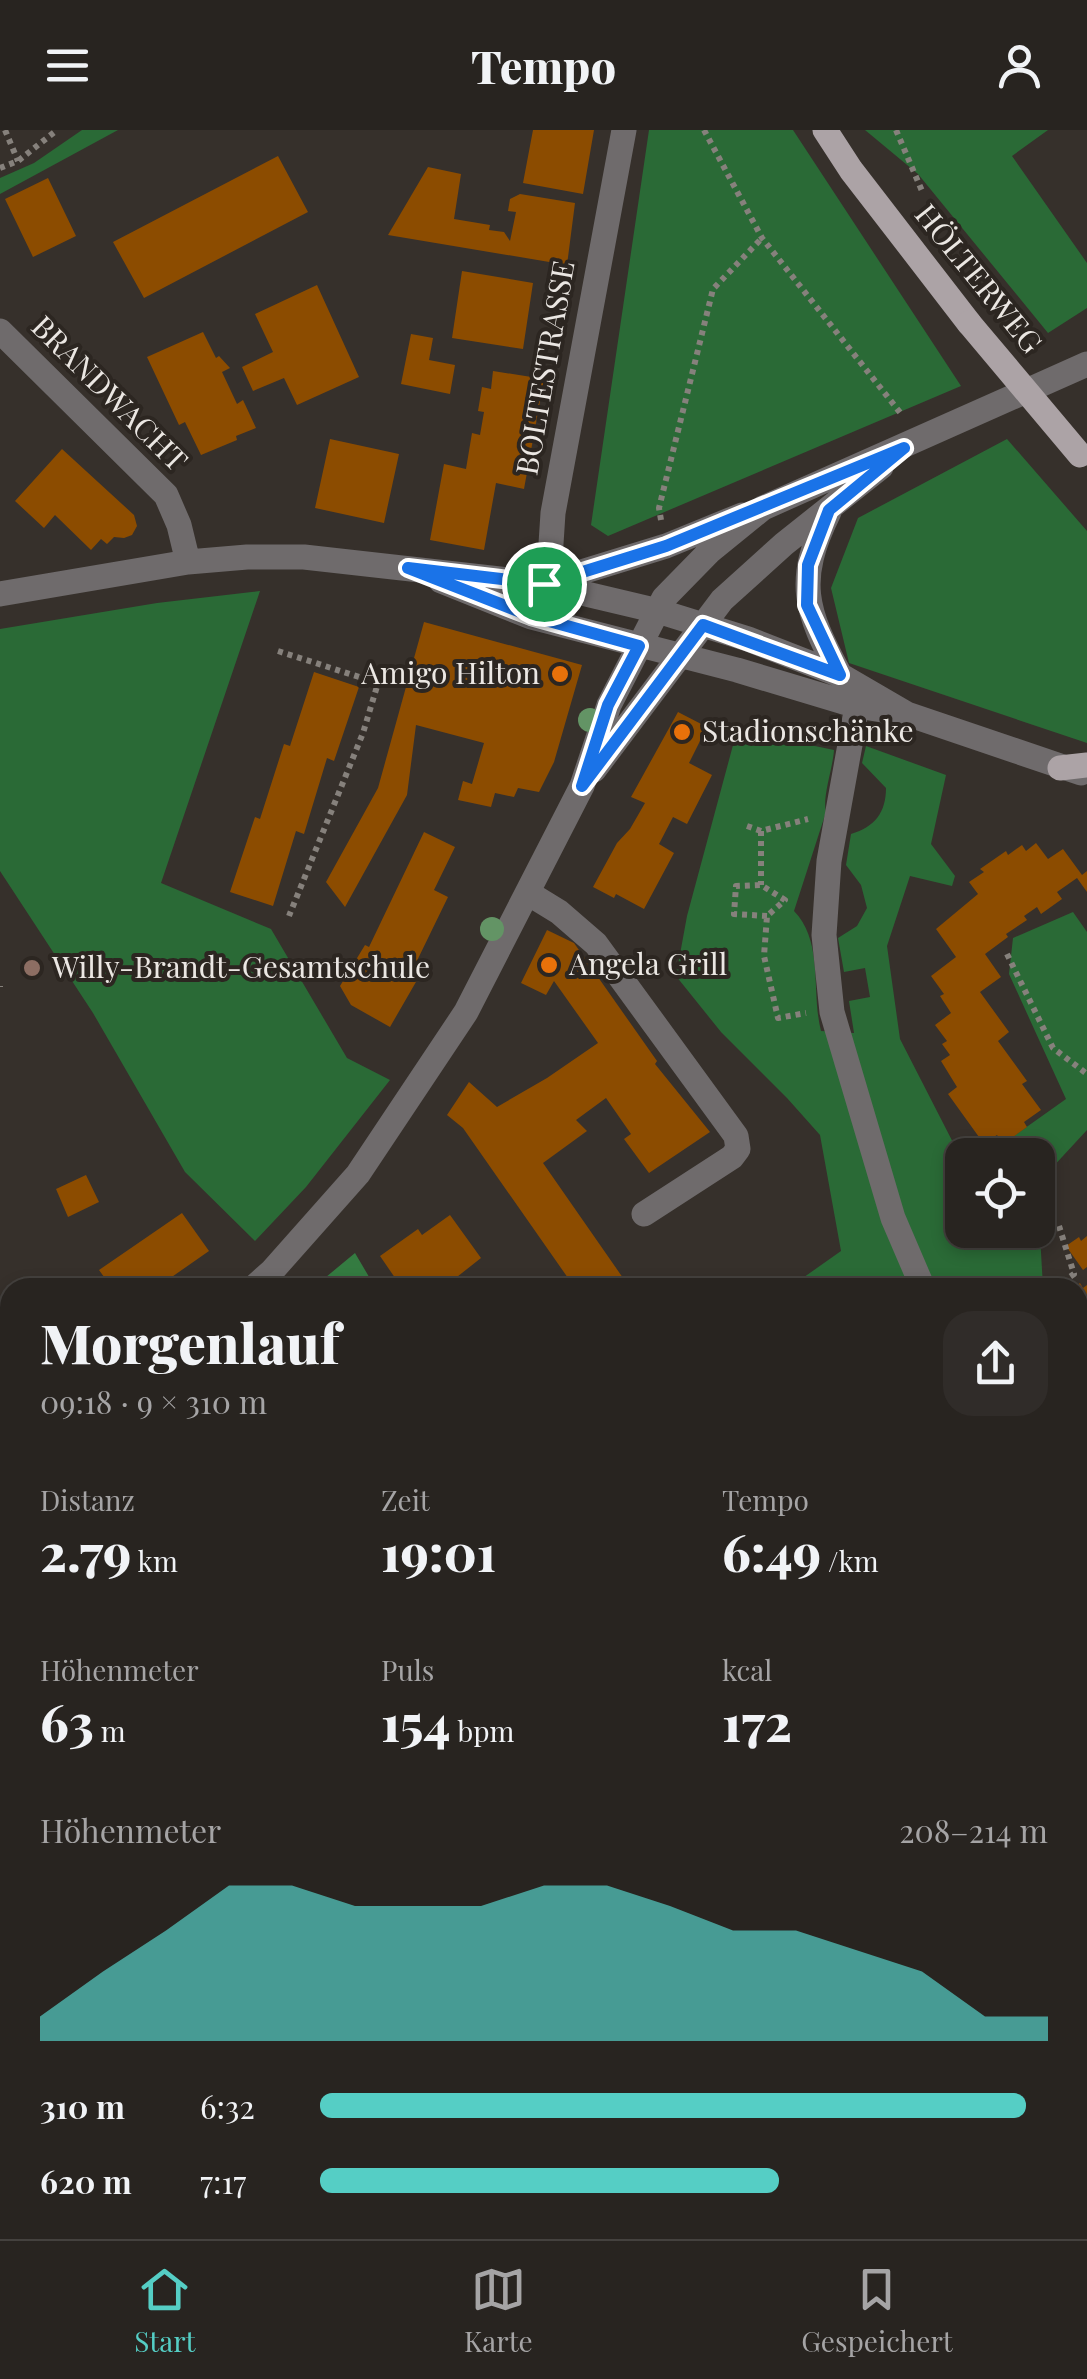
<!DOCTYPE html>
<html lang="de">
<head>
<meta charset="utf-8">
<style>
	:root { --surface:#282420; --page:#302c29; --text:#f1f3f6; --muted:#a5a4a5; --line:#44413e; --accent:#55cec5 }
	body { margin:0; font-family:"Playfair Display",serif; background:var(--page); color:var(--text); height:100vh; display:flex; flex-direction:column; font-size:38px; white-space:nowrap }
	* { box-sizing:border-box; margin:0 }
	p { font-size:32px; color:var(--muted) }
	.icon { flex:none; width:55px; height:55px; fill:none; stroke:currentColor; stroke-width:2; stroke-linecap:round; stroke-linejoin:round }
	.map { position:relative; flex:1; overflow:hidden }
	.drawer { position:absolute; left:0px; top:1148px; width:1088px; height:962px; display:flex; flex-direction:column; background:var(--surface); border-radius:30px 30px 0 0; box-shadow:0 5px 15px #0003,0 0 0 2px var(--line) }
	.drawer>* { flex:none }
	.fabs { position:absolute; left:945px; top:1008px; display:grid; gap:20px }
	.fabs a { display:grid; place-items:center; width:110px; height:110px; border-radius:20px; background:var(--surface); box-shadow:0 5px 15px #0003,0 0 0 2px var(--line); font-size:50px }
	.pin { position:absolute; display:grid; place-items:center; width:85px; height:85px; color:#fff; margin:-42px; border:5px solid #fff; border-radius:50%; box-shadow:0 2px 10px #0007 }
	.round { display:grid; place-items:center; flex:none; width:105px; height:105px; border-radius:30px; background:var(--page) }
	.summary { display:flex; align-items:center; justify-content:space-between; height:170px; padding:0 40px }
	h1 { font-size:55px; font-weight:800; line-height:75px }
	.figures { display:grid; grid-template-columns:repeat(3,1fr); gap:15px; height:170px; padding:10px 40px }
	.figures div { display:grid; align-content:center }
	.figures b { font-size:50px; font-weight:800 }
	.figures small { font-size:28px; font-weight:400 }
	.figures p { font-size:28px }
	.chart { height:280px; padding:20px 40px }
	.chart p { display:flex; justify-content:space-between }
	.chart svg { width:100%; height:180px; margin-top:10px; fill:var(--accent); opacity:.7 }
	ul { padding:0 40px; list-style:none; font-size:32px }
	li { display:grid; grid-template-columns:160px 120px 1fr; align-items:center; height:75px }
	li i { height:25px; border-radius:12px; background:var(--accent) }
	header { display:flex; justify-content:space-between; align-items:center; height:130px; padding:0 40px; background:var(--surface); font-size:45px; font-weight:800 }
	.menu { display:flex; justify-content:space-around; align-items:center; height:140px; border-top:2px solid var(--line); background:var(--surface); font-size:28px; color:var(--muted) }
	.menu a { display:grid; justify-items:center; gap:5px }
	.menu .on { color:var(--accent) }
	.map>svg:first-child { display:block }
</style>
</head>
<body>
<header><svg class="icon" aria-label="menu" viewBox="0 0 24 24"><path d="M4 6h16M4 12h16M4 18h16"/></svg>Tempo<svg class="icon" aria-label="person" viewBox="0 0 24 24"><circle cx="12" cy="8" r="4"/><path d="M4 21q1-7 8-7t8 7"/></svg></header>
<div class="map">
<svg width="1087" height="2109" viewBox="0 0 1087 2109">
	<rect width="100%" height="100%" fill="#36302b"/>
	<path fill="#2a6a36" d="M82 0H118L0 64V48L34 33Z
		M649 0H793L961 256 608 406 591 395Z
		M865 0H1048L1012 26 1087 133V178L1048 203 918 44Z
		M1007 309 1087 401V613L849 533 831 458 858 388Z
		M260 461 161 753 271 799 347 928 390 950 306 1057 255 1111 185 1042 93 883 0 741V499L157 473Z
		M736 604 762 605 834 620C833 638 822 667 826 682L794 781C824 812 811 862 821 901L854 903 849 871 870 867 865 838 844 842 838 808 857 796 867 778 861 755 846 735 851 704C875 697 886 682 886 658L862 633 866 616 946 645 931 714 955 746 952 756 910 746 887 816 900 909 962 1030V1100H1038V1070L1043 1157H790L841 1121 820 1005 787 968 721 902 676 846 687 786Z
		M1073 782 1087 802V1000L1038 1053V1025H987L1066 969 1009 844 1013 808Z
		M1078 1219 1087 1233V1899L1078 1905Z
		M101 2100H858L864 2109H105Z"/>
	<path fill="#347b41" d="M355 1123 375 1157H314Z
		M858 2100H1050L1054 2109H864Z"/>
	<path fill="#8c4c00" d="M533 0H594L583 64 523 53Z
		M278 26 308 82 144 168 113 112Z
		M428 37 461 44 454 89 490 95 489 100 504 102 510 111 516 82 508 81 510 69 520 64 575 73 567 135 388 105Z
		M48 48 76 106 33 127 5 69Z
		M462 141 533 153 523 219 452 208Z
		M317 155 359 247 297 275 284 248 253 261 242 237 273 222 255 184Z
		M203 202 216 228 219 226 230 238 222 242 237 274 243 270 256 298 236 306 237 310 201 325 185 292 179 295 147 227Z
		M411 204 433 208 429 230 455 235 450 264 401 254Z
		M493 241 544 249 524 359 496 353 484 420 430 410 444 334 466 339 472 303 480 305 484 282 478 281 482 257 491 259Z
		M330 309 399 324 384 393 315 378Z
		M62 319 134 385 137 396 132 405 124 408 114 407 107 414 101 409 91 420 55 385 44 398 15 371Z
		M424 492 582 535 554 632 539 662 518 658 514 667 495 663 491 677 458 670 463 651 472 654 484 613 416 595 407 665 345 777 326 752 378 658Z
		M314 542 359 557 334 631 327 628 304 704 296 701 273 776 230 762 255 687 260 689 284 614 290 616Z
		M678 582 707 597 689 633 712 645 687 694 673 687 659 714 674 723 644 779 616 764 614 768 593 757 617 713 630 699 645 673 631 667Z
		M424 702 455 717 434 760 448 767 412 841 420 845 390 897 351 875 340 856 365 815 369 817Z
		M1036 713 1048 729 1063 719 1082 745 1087 741V762L1077 748 1057 762 1062 769 1041 784 1037 777 1024 786 1027 790 1006 804 1008 807 985 824 1001 847 980 862 1009 902 998 911 1027 951 1022 954 1041 980 1024 992 1027 997 1003 1014 997 1005 984 1014 948 964 957 957 941 931 950 925 942 914 947 911 935 895 951 883 940 866 944 864 931 846 956 827 936 799 978 764 969 752 984 742 980 739 1006 721 1008 725 1022 715 1026 721Z
		M547 800 574 813 657 931 655 934 710 1002 649 1043 624 1009 631 1004 606 968 576 990 587 1001 543 1033 630 1158H575L463 998 447 985 469 952 497 977 547 948 598 913 554 851 546 865 521 853Z
		M86 1045 99 1072 68 1087 56 1059Z
		M182 1083 209 1121 156 1158H112L99 1140Z
		M450 1085 481 1128 443 1158H402L380 1126 418 1099 422 1105Z
		M1087 1106V1137L1083 1140 1066 1116 1079 1107 1081 1111Z
		M1080 1153 1083 1158 1087 1155V1183L1078 1170V1158H1073Z
		M10 1172V1204L0 1185V1177Z
		M10 1206V1234L0 1216V1211Z
		M10 1453V1498L0 1480V1459Z
		M10 1700V1790L0 1792V1714L7 1709 4 1703Z
		M0 1954 10 1972V2001L0 2007Z
		M1087 1972V2038L1078 2033V1980L1082 1982Z
		M20 2100H47L53 2109H26Z
		M748 2100H795L801 2109H734Z"/>
	<g fill="none" stroke-linecap="round" stroke-linejoin="round">
		<path stroke="#86817c" stroke-width="6" stroke-dasharray="5 5" stroke-linecap="butt" d="M5 0 18 31
			M704 0 762 108 902 285
			M896 0 922 61
			M0 38 18 31 57 0
			M661 390 659 378 713 159 762 108
			M278 521 378 553 363 603 289 786
			M747 696 761 701 808 689
			M761 701V755
			M767 786 734 784 736 756 761 755 785 770 767 786 764 826 778 888 806 883
			M1007 824 1053 918 1087 944
			M0 857V856
			M1054 1158 1074 1144 1059 1096
			M1078 1893 1087 1890
			M707 2100 713 2109"/>
		<path stroke="#6f6b6c" stroke-width="25" d="M0 201 166 365 179 395 188 432
			M829 382C795 451 805 480 840 545
			M441 451 531 487 737 540 857 576 907 584 1081 643
			M549 452 666 416 742 385
			M0 464 188 432 247 427H304L544 454 658 481 748 509 840 545 907 584
			M538 468 550 429 553 383 624 0
			M857 576 829 731 824 805 832 882 893 1088 923 1158
			M594 640 722 470 784 414 881 337
			M528 763 559 782 596 814 736 1006 738 1019 732 1027 644 1084
			M253 1158 272 1141 358 1044 466 882 582 656 609 575 664 468 710 421 763 378 1087 234
			M1 1319 10 1336
			M0 1872 10 1866"/>
		<path stroke="#aca3a6" stroke-width="25" d="M825 0 851 40 969 193
			M1060 638 1087 635"/>
		<path stroke="#aca3a6" stroke-width="25" d="M969 193 1080 325"/>
	</g>
	<g fill="#639465">
		<circle cx="590" cy="590" r="12"/>
		<circle cx="492" cy="799" r="12"/>
	</g>
	<g fill="none" stroke-linecap="round" stroke-linejoin="round">
		<g stroke="#fff" stroke-width="20">
			<path id="route" d="M904 318 829 380 808 435 807 475 840 545 703 495 582 656 608 575 639 516 531 486 408 438 544 454 666 416Z"/>
		</g>
		<use href="#route" stroke="#1a73e8" stroke-width="12"/>
	</g>
	<g fill="#e8710a" stroke="#2c2621" stroke-width="4">
		<circle cx="560" cy="544" r="10"/>
		<circle cx="682" cy="602" r="10"/>
		<circle cx="549" cy="835" r="10"/>
	</g>
	<circle fill="#8d6e63" stroke="#2c2621" stroke-width="4" cx="32" cy="838" r="10"/>
	<g text-anchor="middle" stroke-width="8" stroke-linejoin="round" paint-order="stroke">
		<g font-size="30" fill="#ebe7e3" stroke="#2c2621">
			<text transform="translate(978 149) rotate(51)" y="10">HÖLTERWEG</text>
			<text transform="translate(546 238) rotate(-80)" y="10">BOLTESTRASSE</text>
			<text transform="translate(109 264) rotate(45)" y="10">BRANDWACHT</text>
		</g>
		<g font-size="30" fill="#ebe7e3" stroke="#2c2621" text-anchor="start">
			<text x="540" y="554" text-anchor="end">Amigo Hilton</text>
			<text x="702" y="612">Stadionschänke</text>
			<text x="569" y="845">Angela Grill</text>
			<text x="52" y="848">Willy-Brandt-Gesamtschule</text>
		</g>
	</g>
</svg>
<div class="fabs">
<a><svg class="icon" aria-label="locate" viewBox="0 0 24 24"><circle cx="12" cy="12" r="6"/><path d="M12 2v4M12 18v4M2 12h4M18 12h4"/></svg></a>
</div>
<div class="pin" style="left:544px;top:454px;background:#1e9e55"><svg class="icon" aria-label="arrive" viewBox="0 0 24 24"><path d="M6 21V4h12l-3 4 3 4H6"/></svg></div>
<section class="drawer">
<div class="summary"><div><h1>Morgenlauf</h1><p>09:18 · 9 × 310 m</p></div><a class="round"><svg class="icon" aria-label="share" viewBox="0 0 24 24"><path d="M12 15V3M7 8l5-5 5 5M5 13v7h14v-7"/></svg></a></div>
<div class="figures">
<div><p>Distanz</p><b>2.79<small> km</small></b></div>
<div><p>Zeit</p><b>19:01</b></div>
<div><p>Tempo</p><b>6:49<small> /km</small></b></div>
</div>
<div class="figures">
<div><p>Höhenmeter</p><b>63<small> m</small></b></div>
<div><p>Puls</p><b>154<small> bpm</small></b></div>
<div><p>kcal</p><b>172</b></div>
</div>
<div class="chart"><p><span>Höhenmeter</span>208–214 m</p>
<svg viewBox="0 0 160 44" preserveAspectRatio="none"><path d="M0 44V38L10 27L20 17L30 6L40 6L50 11L60 11L70 11L80 6L90 6L100 11L110 17L120 17L130 22L140 27L150 38L160 38V44z"/></svg>
</div>
<ul>
<li><b>310 m</b>6:32<i style="width:97%"></i></li>
<li><b>620 m</b>7:17<i style="width:63%"></i></li>
</ul>
</section>
</div>
<nav class="menu">
<a class="on"><svg class="icon" aria-label="home" viewBox="0 0 24 24"><path d="M3 11l9-7 9 7M6 9v11h12V9"/></svg>Start</a>
<a><svg class="icon" aria-label="map" viewBox="0 0 24 24"><path d="M3 6l6-2 6 2 6-2v14l-6 2-6-2-6 2zM9 4v14M15 6v14"/></svg>Karte</a>
<a><svg class="icon" aria-label="saved" viewBox="0 0 24 24"><path d="M7 4h10v16l-5-4-5 4z"/></svg>Gespeichert</a>
</nav>
</body>
</html>
